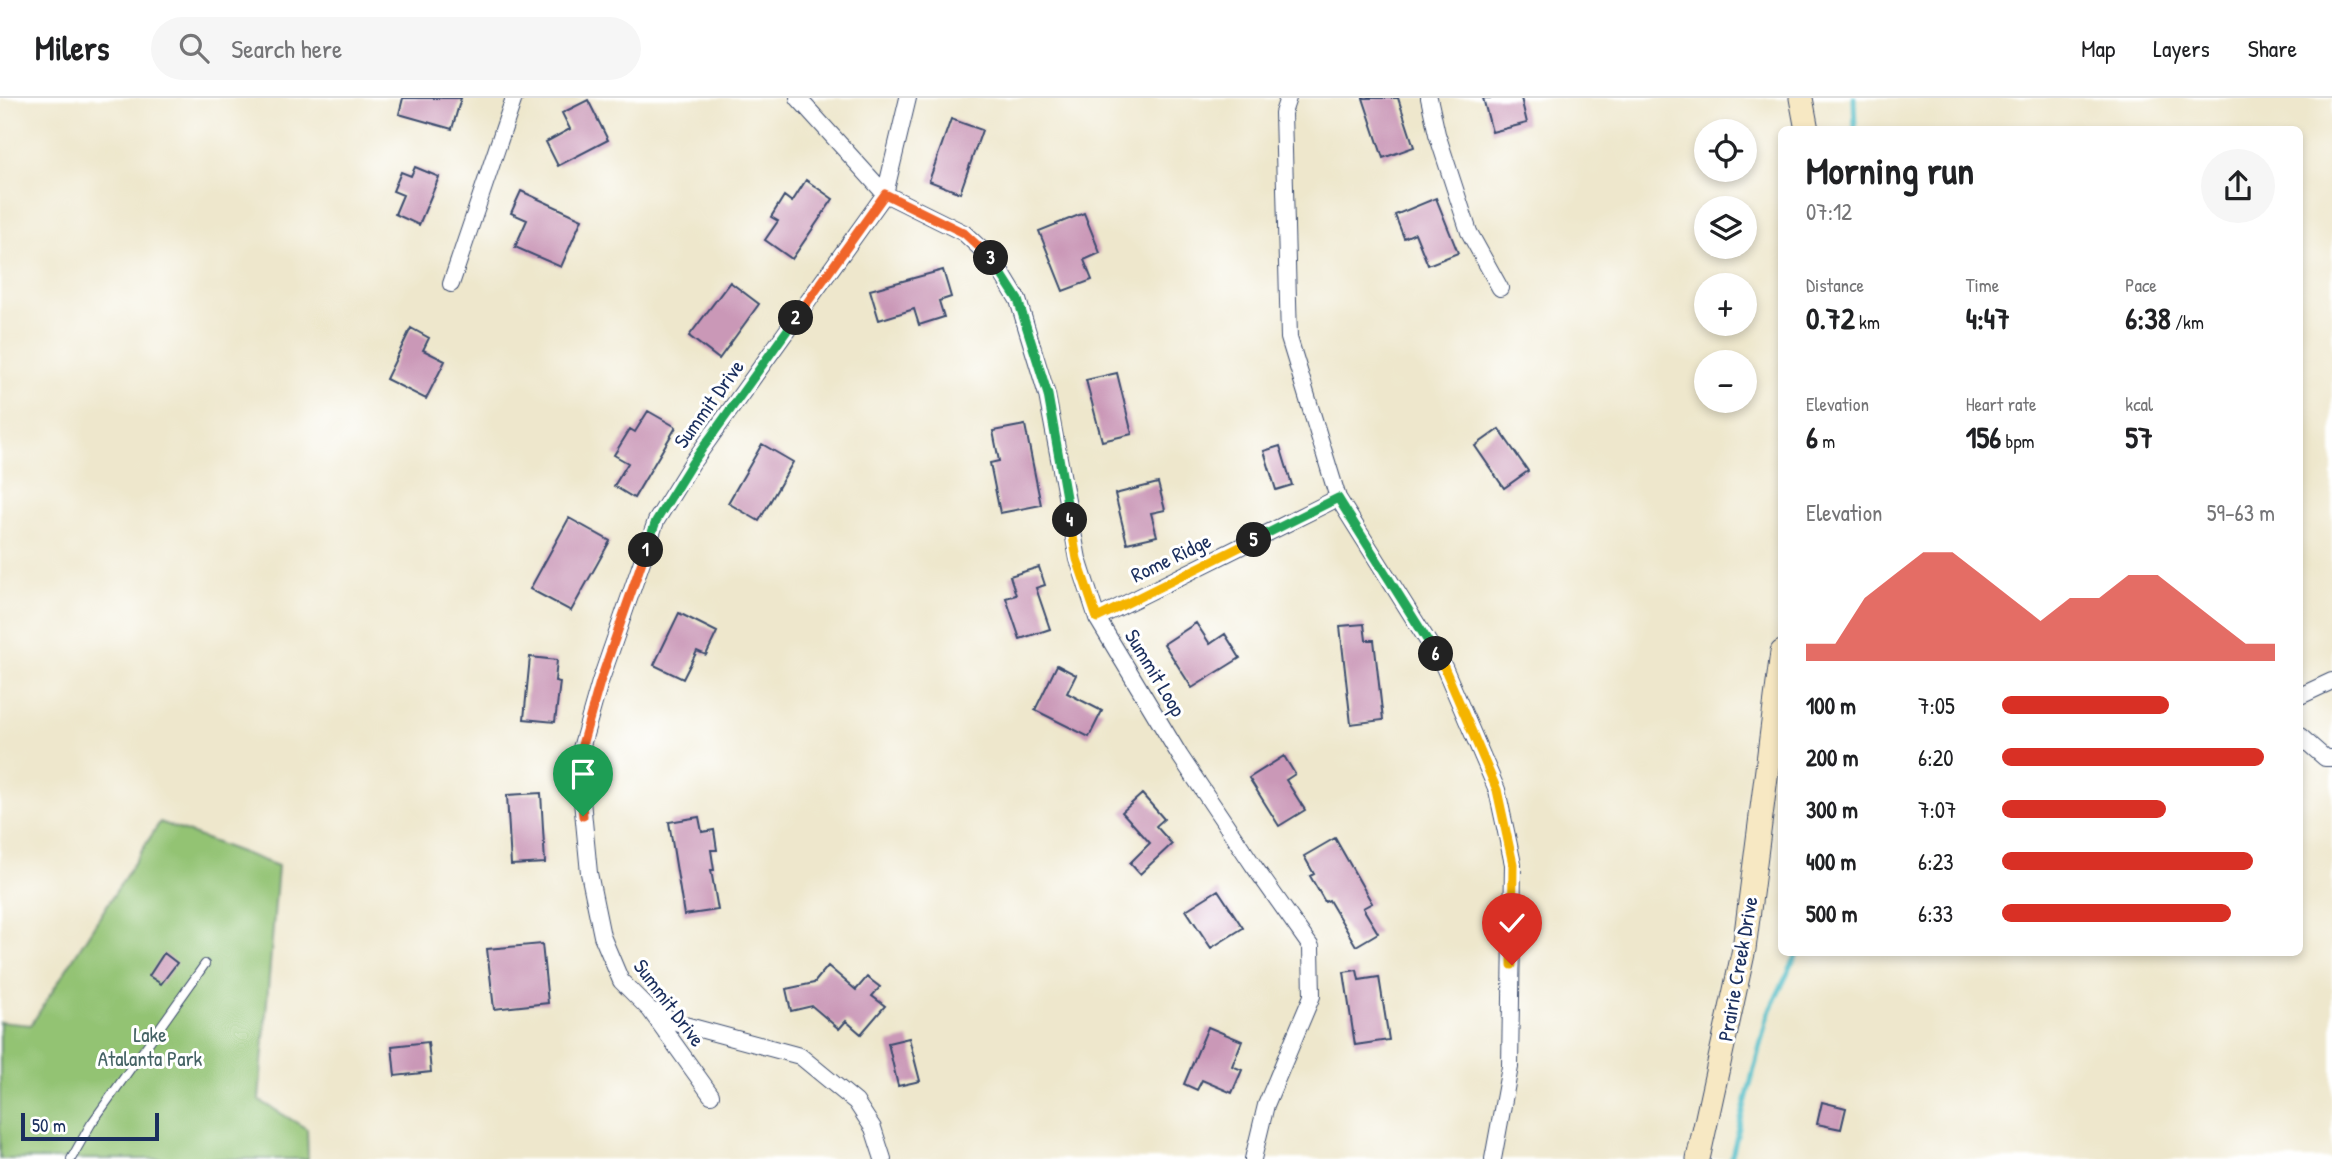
<!DOCTYPE html>
<html lang="en">
<head>
<meta charset="utf-8">
<style>
	:root { --surface:#fff; --page:#f6f6f6; --text:#202124; --muted:#757577; --line:#e0e0e0; --accent:#d93025 }
	body { margin:0; font-family:"Patrick Hand",sans-serif; background:var(--page); color:var(--text); height:100vh; display:flex; flex-direction:column; font-size:26px; white-space:nowrap }
	* { box-sizing:border-box; margin:0 }
	p { font-size:23px; color:var(--muted) }
	.icon { flex:none; width:38px; height:38px; fill:none; stroke:currentColor; stroke-width:2; stroke-linecap:round; stroke-linejoin:round }
	.map { position:relative; flex:1; overflow:hidden }
	.details { position:absolute; left:1778px; top:28px; width:525px; height:830px; display:flex; flex-direction:column; background:var(--surface); border-radius:10px; box-shadow:0 4px 10px #0003 }
	.details>* { flex:none }
	.tools { position:absolute; left:1694px; top:21px; display:grid; gap:14px }
	.tools a { display:grid; place-items:center; width:63px; height:63px; border-radius:50%; background:var(--surface); box-shadow:0 4px 10px #0003; font-size:35px }
	.scale { position:absolute; left:21px; bottom:18px; width:138px; box-sizing:border-box; padding-left:7px; border:4px solid #1b2f5e; border-top:0; font-size:19px; line-height:24px; white-space:nowrap; color:#1b2f5e; -webkit-text-stroke:5px #fff; paint-order:stroke }
	.pin { position:absolute; display:grid; place-items:center; width:60px; height:60px; color:#fff; margin:-72px -30px; border-radius:50% 50% 50% 0; rotate:-45deg; box-shadow:0 0 7px #0007 }
	.pin .icon { rotate:45deg }
	.km { position:absolute; width:35px; height:35px; margin:-18px; border-radius:50%; background:#222; color:#fff; font-size:19px; line-height:35px; text-align:center }
	.round { display:grid; place-items:center; flex:none; width:74px; height:74px; border-radius:37px; background:var(--page) }
	.summary { display:flex; align-items:center; justify-content:space-between; height:119px; padding:0 28px }
	h1 { font-size:38px; font-weight:700; line-height:52px }
	.metrics { display:grid; grid-template-columns:repeat(3,1fr); gap:10px; height:119px; padding:7px 28px }
	.metrics div { display:grid; align-content:center }
	.metrics b { font-size:30px; font-weight:700 }
	.metrics small { font-size:19px; font-weight:400 }
	.metrics p { font-size:19px }
	.chart { height:196px; padding:14px 28px }
	.chart p { display:flex; justify-content:space-between }
	.chart svg { width:100%; height:126px; margin-top:7px; fill:var(--accent); opacity:.7 }
	ul { padding:0 28px; list-style:none; font-size:23px }
	li { display:grid; grid-template-columns:112px 84px 1fr; align-items:center; height:52px }
	li i { height:18px; border-radius:9px; background:var(--accent) }
	header { display:flex; align-items:center; gap:42px; box-sizing:border-box; height:98px; padding:0 35px; background:var(--surface); border-bottom:2px solid var(--line) }
	header strong { font-size:33px }
	nav { display:flex; gap:38px; margin-inline-start:auto; font-size:24px }
	.search { width:490px; height:63px; background:var(--page); display:flex; align-items:center; gap:18px; box-sizing:border-box; padding:0 24px; border-radius:38px; color:var(--muted); font-size:26px }
	.map>svg:first-child { display:block }
</style>
</head>
<body>
<header>
<strong>Milers</strong>
<div class="search"><svg class="icon" aria-label="search" viewBox="0 0 24 24"><circle cx="10" cy="10" r="6"/><path d="M15 15l6 6"/></svg>Search here</div>
<nav><a>Map</a><a>Layers</a><a>Share</a></nav>
</header>
<div class="map">
<svg width="2332" height="1061" viewBox="0 0 2332 1061">
	<rect width="100%" height="100%" fill="#fff"/>
	<filter id="ink" filterUnits="userSpaceOnUse"><feTurbulence type="fractalNoise" baseFrequency=".0143" numOctaves="2"/><feDisplacementMap in="SourceGraphic" scale="14" xChannelSelector="R" yChannelSelector="G"/><feConvolveMatrix kernelMatrix="1 2 1 2 8 2 1 2 1" color-interpolation-filters="sRGB"/></filter>
	<filter id="wash" filterUnits="userSpaceOnUse"><feTurbulence type="fractalNoise" baseFrequency=".00686" numOctaves="4" result="noise"/><feDisplacementMap in="SourceGraphic" scale="28" xChannelSelector="R" yChannelSelector="G"/><feGaussianBlur stdDeviation="1.57" result="paint"/><feColorMatrix in="noise" values="0 0 0 0 0 0 0 0 0 0 0 0 0 0 0 0 0 1.4 0 .05"/><feComposite in="paint" operator="in"/></filter>
	<g filter="url(#wash)">
		<rect width="100%" height="100%" fill="#eee7cc"/>
		<path fill="#93c373" stroke="#577968" stroke-width="2" d="M160 724 278 768 259 1002 307 1031 308 1061H0V924L31 927Z"/>
		<g fill="none" stroke-linecap="round" stroke-linejoin="round">
			<path stroke="#4fbdc7" stroke-width="5" d="M1854 0 1855 32
				M1731 1061 1768 916 1798 854"/>
		</g>
		<g id="blocks">
			<path fill="#ca98b7" d="M403 0H461L452 31 399 16Z
				M1363 0H1398L1414 49 1383 60Z
				M1483 0H1521L1527 25 1492 34Z
				M588 2 608 42 558 68 546 44 570 31 562 15Z
				M951 21 982 32 960 95 929 83Z
				M415 69 439 79 419 127 395 116 403 97 393 93 401 74 411 78Z
				M806 82 833 101 792 161 765 142 778 123 771 119 784 98 792 104Z
				M521 93 582 121 561 169 515 149 527 122 511 115Z
				M1436 100 1458 155 1428 167 1415 135 1404 140 1395 117Z
				M1084 115 1100 155 1084 162 1092 182 1063 193 1039 133Z
				M943 172 951 199 939 203 944 219 919 227 914 211 879 222 870 192Z
				M730 184 759 206 719 261 689 238Z
				M411 230 429 240 423 252 445 263 426 301 386 281Z
				M1117 275 1132 336 1102 343 1086 282Z
				M648 313 676 329 634 400 614 388 628 365 614 357 630 331 635 334Z
				M1025 327 1041 407 1000 415 990 365 999 363 993 333Z
				M1499 331 1528 373 1504 390 1475 348Z
				M762 346 793 364 759 423 728 405Z
				M1280 348 1292 387 1276 392 1264 353Z
				M1158 385 1165 412 1151 415 1157 438 1127 445 1115 396Z
				M569 420 610 443 571 513 530 491Z
				M1039 469 1045 487 1036 490 1050 531 1020 541 1006 500 1016 497 1010 478Z
				M679 515 717 534 706 557 697 553 683 581 654 567Z
				M1196 525 1210 546 1225 536 1240 560 1192 590 1164 546Z
				M1364 526 1366 542H1374L1383 622 1351 626 1340 528Z
				M530 559 557 562 555 583 560 584 555 624 524 621Z
				M1057 567 1076 577 1067 595 1102 613 1089 639 1035 612Z
				M1284 658 1295 676 1286 682 1305 712 1279 728 1249 680Z
				M541 695 545 765 511 767 507 697Z
				M1142 696 1164 721 1156 728 1172 746 1140 776 1130 765 1150 745 1122 714Z
				M699 719 702 734 714 732 717 752H711L714 772H711L718 812 684 817 669 724Z
				M1335 740 1372 805 1363 810 1378 835 1356 848 1329 802 1325 804 1310 778 1314 776 1304 758Z
				M1218 792 1243 830 1211 850 1186 812Z
				M542 846 548 905 494 911 487 851Z
				M164 855 177 865 161 886 149 878Z
				M828 868 856 892 867 879 880 889 872 898 885 908 861 936 846 923 839 931 812 908 791 913 786 891 814 885Z
				M1357 872 1359 882 1379 879 1389 942 1355 947 1344 874Z
				M1208 929 1242 943 1232 968 1242 972 1232 995 1202 982 1197 992 1184 986Z
				M909 940 920 983 898 988 888 945Z
				M428 944 431 974 395 978 392 948Z
				M1822 1004 1846 1010 1841 1031 1817 1026Z"/>
		</g>
	</g>
	<g filter="url(#ink)">
		<use href="#blocks" fill-opacity="0" stroke="#3b4b6e" stroke-width="2"/>
		<g fill="none" stroke-linecap="round" stroke-linejoin="round">
			<g stroke="#3b4b6e" stroke-width="10">
				<path id="lane" d="M71 1061 91 1026 205 866"/>
			</g>
			<g stroke="#3b4b6e" stroke-width="18">
				<path id="street" d="M798 0 885 96 964 135 995 164 1018 202 1047 297 1078 461 1097 520 1180 658 1253 767 1311 849 1312 898 1266 1007 1253 1061
					M1288 0 1283 15 1289 240 1338 400 1444 569 1497 692 1513 766 1510 969 1493 1061
					M1429 0 1437 36 1469 134 1500 190
					M451 186 514 0
					M1097 520 1338 400
					M2300 598 2332 583
					M2300 638 2325 660H2332
					M653 913 681 926 800 958 856 1004 873 1030 883 1061
					M711 997 650 912 621 883 602 838 589 775 578 661 600 584 656 423 692 365 885 96 908 0"/>
			</g>
			<g stroke="#3b4b6e" stroke-width="25">
				<path id="secondary" d="M1801 0 1807 32
					M1698 1061 1744 851 1782 554"/>
			</g>
			<use href="#lane" stroke="#fff" stroke-width="8"/>
			<use href="#street" stroke="#fff" stroke-width="16"/>
			<use href="#secondary" stroke="#f7e8c3" stroke-width="23"/>
		</g>
	</g>
	<g fill="none" stroke-linecap="round" stroke-linejoin="round" filter="url(#ink)">
		<g stroke="#fff" stroke-width="14">
			<path id="split-1" d="M583 718 578 661 600 584 646 452"/>
		</g>
		<g stroke="#fff" stroke-width="14">
			<path id="split-2" d="M646 452 656 423 692 365 796 220"/>
		</g>
		<g stroke="#fff" stroke-width="14">
			<path id="split-3" d="M796 220 885 96 964 135 991 160"/>
		</g>
		<g stroke="#fff" stroke-width="14">
			<path id="split-4" d="M991 160 1018 202 1048 297 1070 422"/>
		</g>
		<g stroke="#fff" stroke-width="14">
			<path id="split-5" d="M1070 422 1077 461 1097 520 1254 442"/>
		</g>
		<g stroke="#fff" stroke-width="14">
			<path id="split-6" d="M1254 442 1338 400 1436 556"/>
		</g>
		<g stroke="#fff" stroke-width="14">
			<path id="split-7" d="M1436 556 1444 569 1497 692 1513 766 1512 867"/>
		</g>
		<use href="#split-1" stroke="#f0652b" stroke-width="9"/>
		<use href="#split-2" stroke="#22a559" stroke-width="9"/>
		<use href="#split-3" stroke="#f0652b" stroke-width="9"/>
		<use href="#split-4" stroke="#22a559" stroke-width="9"/>
		<use href="#split-5" stroke="#f5b400" stroke-width="9"/>
		<use href="#split-6" stroke="#22a559" stroke-width="9"/>
		<use href="#split-7" stroke="#f5b400" stroke-width="9"/>
	</g>
	<g text-anchor="middle" stroke-width="6" stroke-linejoin="round" paint-order="stroke">
		<g font-size="21" fill="#1b2f5e" stroke="#fff">
			<text transform="translate(709 306) rotate(-54)" y="7">Summit Drive</text>
			<text transform="translate(1171 460) rotate(-26)" y="7">Rome Ridge</text>
			<text transform="translate(1155 575) rotate(59)" y="7">Summit Loop</text>
			<text transform="translate(1738 871) rotate(-80)" y="7">Prairie Creek Drive</text>
			<text transform="translate(669 905) rotate(53)" y="7">Summit Drive</text>
		</g>
		<g font-size="21" fill="#456365" stroke="#fff">
			<text x="150" y="944">Lake<tspan x="150" dy="24">Atalanta Park</tspan></text>
		</g>
	</g>
</svg>
<div class="tools">
<a><svg class="icon" aria-label="locate" viewBox="0 0 24 24"><circle cx="12" cy="12" r="6"/><path d="M12 2v4M12 18v4M2 12h4M18 12h4"/></svg></a>
<a><svg class="icon" aria-label="layers" viewBox="0 0 24 24"><path d="M12 4l9 5-9 5-9-5zM3 14l9 5 9-5"/></svg></a>
<a>+</a>
<a>−</a>
</div>
<div class="scale">50 m</div>
<div class="pin" style="left:583px;top:718px;background:#1e9e55"><svg class="icon" aria-label="arrive" viewBox="0 0 24 24"><path d="M6 21V4h12l-3 4 3 4H6"/></svg></div>
<div class="pin" style="left:1512px;top:867px;background:#d93025"><svg class="icon" aria-label="check" viewBox="0 0 24 24"><path d="M5 12l5 5 9-10"/></svg></div>
<b class="km" style="left:646px;top:452px">1</b>
<b class="km" style="left:796px;top:220px">2</b>
<b class="km" style="left:991px;top:160px">3</b>
<b class="km" style="left:1070px;top:422px">4</b>
<b class="km" style="left:1254px;top:442px">5</b>
<b class="km" style="left:1436px;top:556px">6</b>
<section class="details">
<div class="summary"><div><h1>Morning run</h1><p>07:12</p></div><a class="round"><svg class="icon" aria-label="share" viewBox="0 0 24 24"><path d="M12 15V3M7 8l5-5 5 5M5 13v7h14v-7"/></svg></a></div>
<div class="metrics">
<div><p>Distance</p><b>0.72<small> km</small></b></div>
<div><p>Time</p><b>4:47</b></div>
<div><p>Pace</p><b>6:38<small> /km</small></b></div>
</div>
<div class="metrics">
<div><p>Elevation</p><b>6<small> m</small></b></div>
<div><p>Heart rate</p><b>156<small> bpm</small></b></div>
<div><p>kcal</p><b>57</b></div>
</div>
<div class="chart"><p><span>Elevation</span>59–63 m</p>
<svg viewBox="0 0 160 44" preserveAspectRatio="none"><path d="M0 44V38L10 38L20 22L30 14L40 6L50 6L60 14L70 22L80 30L90 22L100 22L110 14L120 14L130 22L140 30L150 38L160 38V44z"/></svg>
</div>
<ul>
<li><b>100 m</b>7:05<i style="width:61%"></i></li>
<li><b>200 m</b>6:20<i style="width:96%"></i></li>
<li><b>300 m</b>7:07<i style="width:60%"></i></li>
<li><b>400 m</b>6:23<i style="width:92%"></i></li>
<li><b>500 m</b>6:33<i style="width:84%"></i></li>
</ul>
</section>
</div>
</body>
</html>
